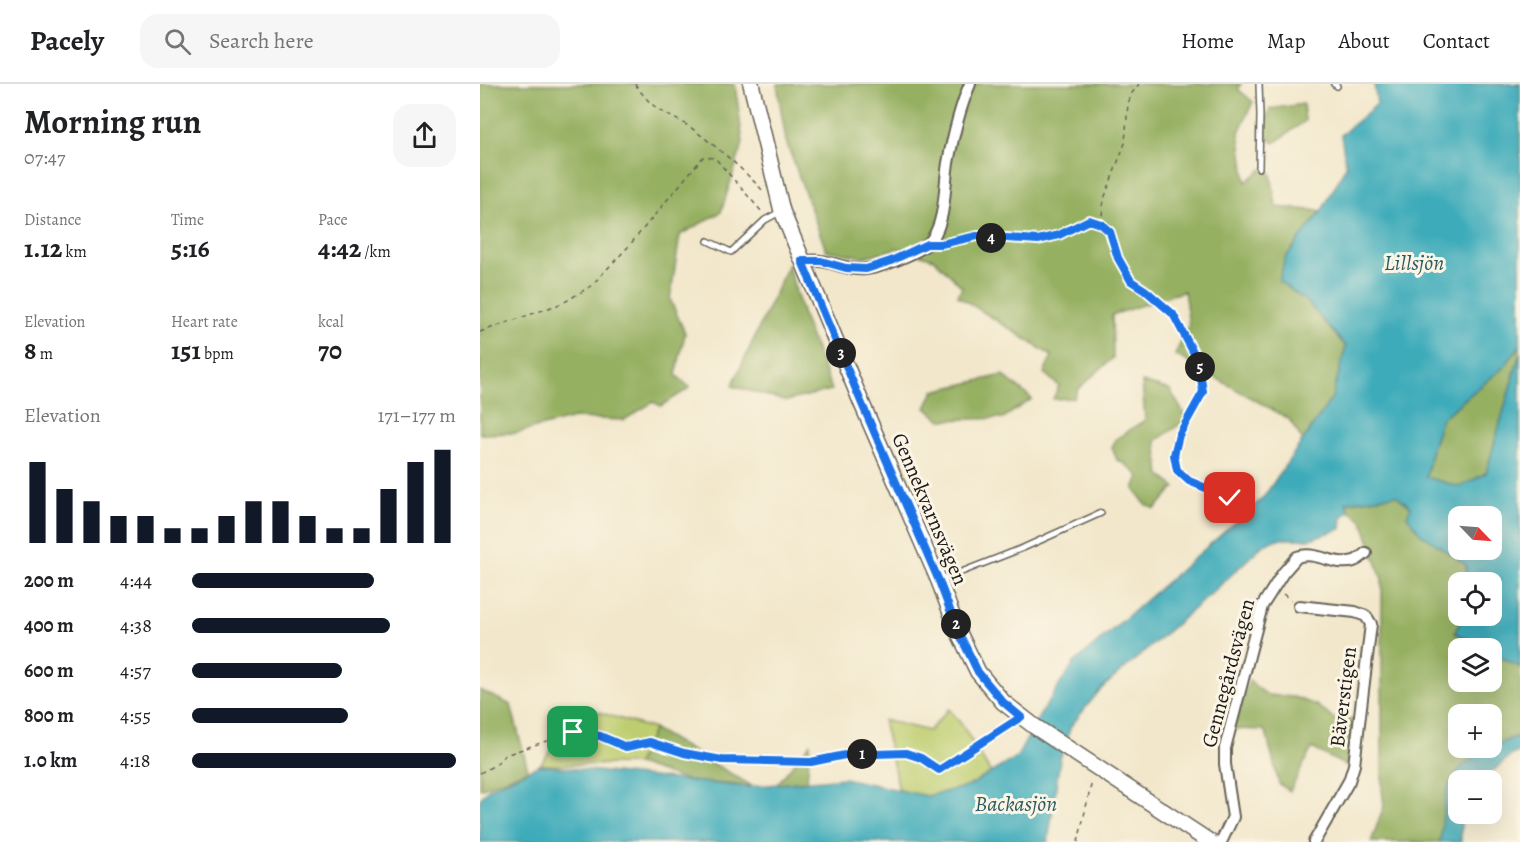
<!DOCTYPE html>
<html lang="en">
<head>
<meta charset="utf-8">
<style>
	:root { --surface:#fff; --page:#f6f6f6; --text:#202124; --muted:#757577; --line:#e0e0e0; --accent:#111827 }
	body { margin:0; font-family:Alegreya,serif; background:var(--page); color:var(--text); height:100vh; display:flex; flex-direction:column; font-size:22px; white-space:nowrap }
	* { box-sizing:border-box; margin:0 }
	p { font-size:20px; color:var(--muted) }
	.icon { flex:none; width:33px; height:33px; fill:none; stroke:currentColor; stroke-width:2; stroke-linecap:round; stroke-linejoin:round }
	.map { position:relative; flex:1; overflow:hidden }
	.sheet { display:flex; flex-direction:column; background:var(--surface); width:480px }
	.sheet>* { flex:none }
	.needle { width:39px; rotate:115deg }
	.controls { position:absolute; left:968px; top:422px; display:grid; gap:12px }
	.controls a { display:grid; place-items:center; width:54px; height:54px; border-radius:12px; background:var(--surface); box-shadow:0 6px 24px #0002; font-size:30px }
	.pin { position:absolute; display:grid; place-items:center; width:51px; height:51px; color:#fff; margin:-26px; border-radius:12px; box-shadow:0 3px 9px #0006 }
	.km { position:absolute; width:30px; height:30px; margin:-15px; border-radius:50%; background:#222; color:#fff; font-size:16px; line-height:30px; text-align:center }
	.round { display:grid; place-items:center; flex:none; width:63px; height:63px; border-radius:18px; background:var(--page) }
	.overview { display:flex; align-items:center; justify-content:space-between; height:102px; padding:0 24px }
	h1 { font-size:33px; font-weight:600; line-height:45px }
	.stats { display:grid; grid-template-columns:repeat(3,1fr); gap:9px; height:102px; padding:6px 24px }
	.stats div { display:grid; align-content:center }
	.stats b { font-size:26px; font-weight:600 }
	.stats small { font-size:16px; font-weight:400 }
	.stats p { font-size:16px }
	.chart { height:168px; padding:12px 24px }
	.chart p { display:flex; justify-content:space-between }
	.chart svg { width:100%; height:108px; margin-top:6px; stroke:var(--accent); stroke-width:6 }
	ul { padding:0 24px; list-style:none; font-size:20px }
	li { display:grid; grid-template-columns:96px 72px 1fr; align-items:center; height:45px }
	li i { height:15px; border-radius:8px; background:var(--accent) }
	header { display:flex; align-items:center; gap:36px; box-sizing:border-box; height:84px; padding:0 30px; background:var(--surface); border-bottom:2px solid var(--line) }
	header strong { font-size:28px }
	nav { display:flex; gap:33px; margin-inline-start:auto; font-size:21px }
	.search { width:420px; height:54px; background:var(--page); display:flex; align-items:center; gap:15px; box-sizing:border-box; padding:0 21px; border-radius:18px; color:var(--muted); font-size:22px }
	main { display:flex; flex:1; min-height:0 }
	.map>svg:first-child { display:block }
</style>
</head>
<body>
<header>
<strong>Pacely</strong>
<div class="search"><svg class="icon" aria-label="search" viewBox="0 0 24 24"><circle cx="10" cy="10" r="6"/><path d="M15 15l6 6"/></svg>Search here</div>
<nav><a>Home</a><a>Map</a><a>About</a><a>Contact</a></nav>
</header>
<main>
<section class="sheet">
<div class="overview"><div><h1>Morning run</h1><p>07:47</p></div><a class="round"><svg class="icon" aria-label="share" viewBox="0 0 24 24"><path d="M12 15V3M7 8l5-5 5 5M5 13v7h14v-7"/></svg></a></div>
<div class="stats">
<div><p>Distance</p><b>1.12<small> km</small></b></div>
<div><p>Time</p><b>5:16</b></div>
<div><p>Pace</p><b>4:42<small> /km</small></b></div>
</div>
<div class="stats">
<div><p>Elevation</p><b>8<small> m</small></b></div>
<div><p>Heart rate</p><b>151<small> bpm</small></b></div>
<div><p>kcal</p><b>70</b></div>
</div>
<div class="chart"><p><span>Elevation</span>171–177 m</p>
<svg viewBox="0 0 160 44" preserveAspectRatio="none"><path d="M5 44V11M15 44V22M25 44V27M35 44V33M45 44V33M55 44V38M65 44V38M75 44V33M85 44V27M95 44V27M105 44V33M115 44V38M125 44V38M135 44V22M145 44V11M155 44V6"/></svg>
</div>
<ul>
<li><b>200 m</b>4:44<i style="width:69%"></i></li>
<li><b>400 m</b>4:38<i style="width:75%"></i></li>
<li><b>600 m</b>4:57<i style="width:57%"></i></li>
<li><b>800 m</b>4:55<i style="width:59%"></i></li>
<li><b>1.0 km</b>4:18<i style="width:100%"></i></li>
</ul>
</section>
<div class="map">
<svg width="1040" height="758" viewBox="0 0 1040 758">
	<rect width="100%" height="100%" fill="#fcf5e5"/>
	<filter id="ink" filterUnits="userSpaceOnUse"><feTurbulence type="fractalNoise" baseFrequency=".0167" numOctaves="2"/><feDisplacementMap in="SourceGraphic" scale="12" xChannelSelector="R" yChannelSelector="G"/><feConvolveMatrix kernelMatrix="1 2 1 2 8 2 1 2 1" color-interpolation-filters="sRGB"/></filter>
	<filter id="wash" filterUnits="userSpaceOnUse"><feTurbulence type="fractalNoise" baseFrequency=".008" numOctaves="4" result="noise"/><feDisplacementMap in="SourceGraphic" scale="24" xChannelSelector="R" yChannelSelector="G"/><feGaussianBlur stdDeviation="1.35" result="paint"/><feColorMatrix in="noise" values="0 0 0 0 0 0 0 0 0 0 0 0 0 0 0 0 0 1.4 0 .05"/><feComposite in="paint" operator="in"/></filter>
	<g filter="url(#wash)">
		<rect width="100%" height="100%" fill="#f2e7cb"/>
		<path fill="#becd6f" stroke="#6d7446" stroke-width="1.5" d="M102 623 174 645 157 680 60 681Z
			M469 625 482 641 511 689 489 702 447 712 419 706 403 636 449 647Z"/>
		<path fill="#96b062" stroke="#59663f" stroke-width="1.5" d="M0 0H255L263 59 241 128 200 151 190 215 205 249 196 291 210 304 181 322 173 318 144 336 94 334 36 349 0 350Z
			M297 0H761L758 5 773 18 759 48 766 98 782 85 791 89 796 123 841 127 805 175 799 197 827 218 866 263 852 314 823 357 809 335 695 271 709 241 704 207 632 231 633 274 598 305 594 314 573 315 579 302 564 289 572 272 478 212 482 203 454 175 419 164 383 173 346 166 306 57Z
			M823 20 825 37 794 59 780 47 790 25Z
			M308 181 324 235 352 306 306 317 252 302Z
			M1040 262V269L1006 389 980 403 946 393 952 364 962 334 1024 283Z
			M523 291 552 315 523 334 461 336 446 324 454 307Z
			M662 298 690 306 707 335 676 357 680 391 695 403 675 425 666 421 654 405 659 392 645 380 637 376 632 363 636 355 665 336Z
			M916 411 931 424 940 449 986 481V498H978V531H983L975 549 1003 564H978V597H1011V568L1040 583V651L1011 663V630H978V663H1011L1005 665 967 709 960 758H891L904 722 902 705V495L883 438 870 427 865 419Z
			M769 597 787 611 814 613 836 621 854 635 874 636 866 682 832 664 810 707 799 700 787 652 784 646 753 645Z
			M0 606 31 621 48 686 0 705Z
			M174 645 272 702 209 697 157 680Z
			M330 660 327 697 297 700Z"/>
		<path fill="#3dabba" stroke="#2c646b" stroke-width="1.5" fill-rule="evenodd" d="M894 0H1040V262L1024 283 962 334 952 364 946 393 980 403 1006 389 1040 269V583L1011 568V564H1003L975 549 983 531H1011V498H986V481L940 449 927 432 931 423 916 411 866 418 870 427 862 433 861 445 830 455H797L782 462 732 509 620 606 591 642 580 675 568 758H0V715L9 704 60 681 266 703 364 694 447 712 489 702 537 673 560 631 594 579 783 414 852 314 866 262 827 218 799 197 805 174 841 128 866 82 861 51 897 20ZM978 432H1011V465H978Z
			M1040 651V668L1033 670 1002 696H978V729H984L981 736V758H960C962 743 963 726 966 711 974 676 1011 663 1040 651Z"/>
	</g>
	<g filter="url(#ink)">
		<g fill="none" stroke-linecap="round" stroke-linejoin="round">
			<g stroke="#676359" stroke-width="8">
				<path id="lane" d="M854 0 857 2
					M779 84 780 31 779 0
					M228 157 251 168 285 136 300 128
					M461 496 543 464 621 429"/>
			</g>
			<g stroke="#676359" stroke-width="14">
				<path id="street" d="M323 177C328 177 335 176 341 177 356 179 370 187 386 185 400 184 444 167 452 155 466 135 464 103 468 79 473 52 479 26 490 0
					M819 522 875 528 886 532 891 540 874 681 869 697 834 758
					M741 758 753 733 745 680V664L782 522 803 489 817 473C836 466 854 483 874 477 878 476 882 472 886 469"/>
			</g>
			<g stroke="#676359" stroke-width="18">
				<path id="secondary" d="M271 0 302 127 382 320 459 497 478 547 498 588 523 618 554 642 730 758"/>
			</g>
			<path stroke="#676359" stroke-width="1.5" stroke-dasharray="4.5 4.5" stroke-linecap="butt" d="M155 0C163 11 170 20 181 27 190 33 201 37 210 43 237 63 262 84 284 108
				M621 140 624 115 645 59 648 19 652 9 659 0
				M462 160 497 152 558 156 579 151 609 136 621 140 630 148 638 174 651 197 665 206 693 230 719 279 723 308 699 351 694 371 697 386 709 397 767 423
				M0 248 83 219 111 202 148 163 223 73 235 74 282 128
				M803 510 811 516
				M0 689 15 681 25 671 93 648 120 652 146 663 170 658 204 669 241 676 331 678 365 671 426 669 441 674 459 686 529 640
				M598 758 612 697"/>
			<use href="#lane" stroke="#fff" stroke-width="5"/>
			<use href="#street" stroke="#fff" stroke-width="10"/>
			<use href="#secondary" stroke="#fff" stroke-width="15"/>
		</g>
	</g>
	<g fill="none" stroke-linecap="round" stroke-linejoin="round" filter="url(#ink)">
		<g stroke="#fff" stroke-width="12">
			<path id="route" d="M93 648 120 652 146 663 170 658 204 669 242 676 331 678 365 671 426 669 441 674 459 686 541 633 523 618 498 588 478 547 459 497 382 320 322 177H341L366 184 386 185 411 177 447 160H461L497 152 558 156 579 151 609 136 621 140 630 148 638 174 651 197 665 206 693 230 719 279 723 308 699 351 694 371 697 386 709 397 750 414"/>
		</g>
		<use href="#route" stroke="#1a73e8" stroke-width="8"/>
	</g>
	<g text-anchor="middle" stroke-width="6" stroke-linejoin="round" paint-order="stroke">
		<g font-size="21" fill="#1c1c1c" stroke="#fcf5e5">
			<text transform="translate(450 425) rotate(67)" y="7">Gennekvarnsvägen</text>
			<text transform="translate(748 589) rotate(-75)" y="7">Gennegårdsvägen</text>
			<text transform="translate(863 613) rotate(-83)" y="7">Bäverstigen</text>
		</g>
		<g font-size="22" font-style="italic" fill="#2b5c63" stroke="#fcf5e5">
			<text x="934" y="186">Lillsjön</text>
			<text x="536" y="727">Backasjön</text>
		</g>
	</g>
</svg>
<div class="controls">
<a><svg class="needle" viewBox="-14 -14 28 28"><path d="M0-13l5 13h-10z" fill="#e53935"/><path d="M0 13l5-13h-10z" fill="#757577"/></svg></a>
<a><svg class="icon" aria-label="locate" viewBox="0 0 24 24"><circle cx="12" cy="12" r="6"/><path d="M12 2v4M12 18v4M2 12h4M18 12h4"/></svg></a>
<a><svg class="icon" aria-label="layers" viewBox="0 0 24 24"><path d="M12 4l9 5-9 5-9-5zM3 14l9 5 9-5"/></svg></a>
<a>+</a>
<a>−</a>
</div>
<div class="pin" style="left:93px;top:648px;background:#1e9e55"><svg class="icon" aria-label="arrive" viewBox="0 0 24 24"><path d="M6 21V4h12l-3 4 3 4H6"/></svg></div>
<div class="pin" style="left:750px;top:414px;background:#d93025"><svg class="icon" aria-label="check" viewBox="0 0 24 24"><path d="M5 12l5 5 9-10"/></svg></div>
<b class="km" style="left:382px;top:670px">1</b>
<b class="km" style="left:476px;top:540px">2</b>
<b class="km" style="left:361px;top:269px">3</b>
<b class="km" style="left:511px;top:154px">4</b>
<b class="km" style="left:720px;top:283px">5</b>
</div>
</main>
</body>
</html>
